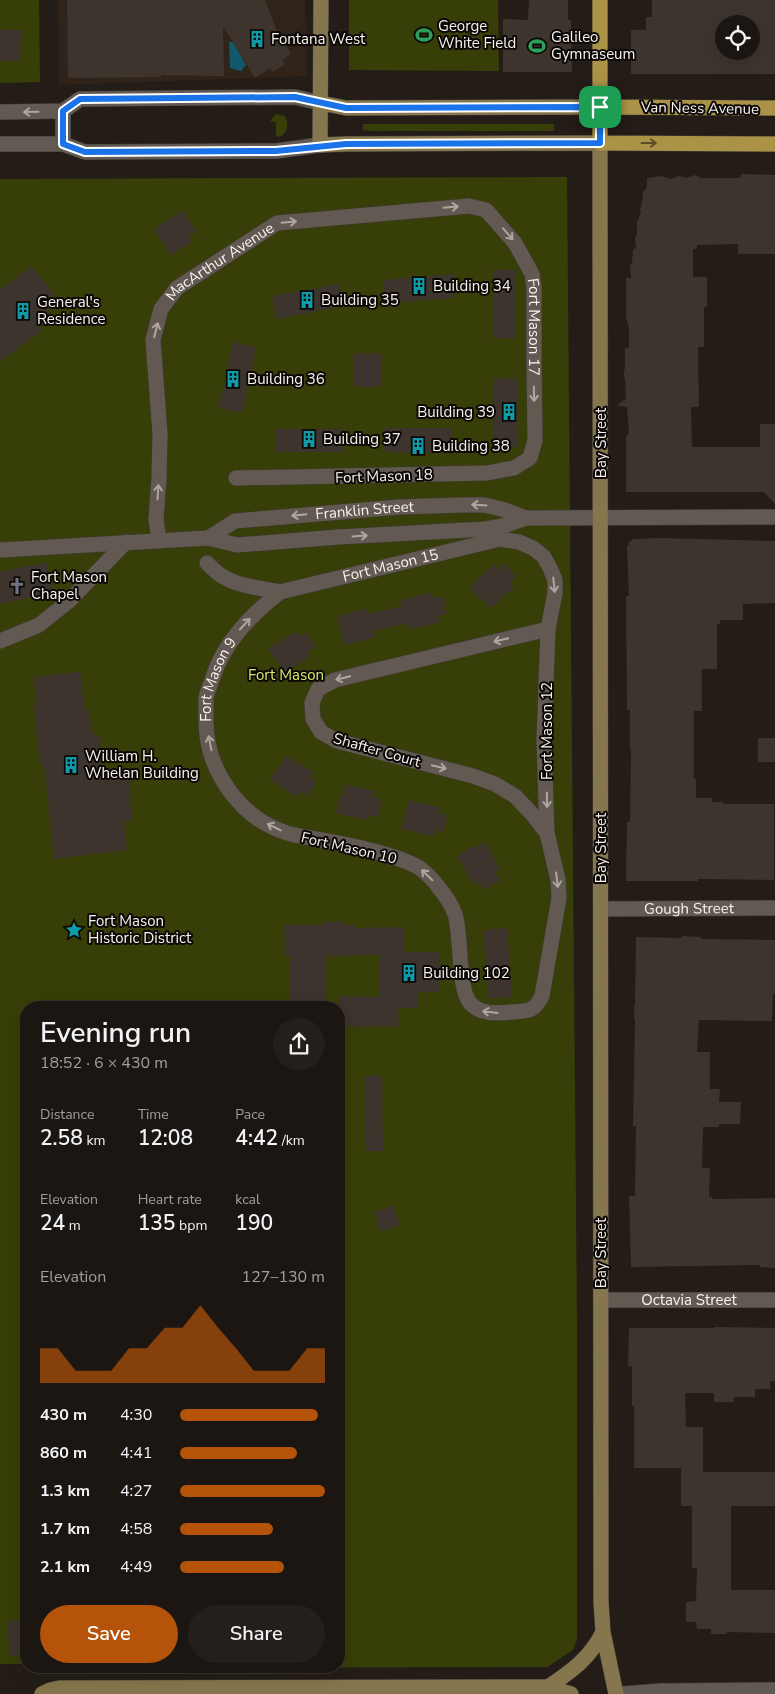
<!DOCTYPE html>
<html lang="en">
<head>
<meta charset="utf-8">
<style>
	:root { --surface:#1b1611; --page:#241f1a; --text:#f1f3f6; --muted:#a09f9f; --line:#393531; --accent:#b45309 }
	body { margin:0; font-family:"Nunito Sans",sans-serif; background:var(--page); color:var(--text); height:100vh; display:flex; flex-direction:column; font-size:19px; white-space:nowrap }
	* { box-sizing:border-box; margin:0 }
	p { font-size:16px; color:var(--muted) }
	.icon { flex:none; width:28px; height:28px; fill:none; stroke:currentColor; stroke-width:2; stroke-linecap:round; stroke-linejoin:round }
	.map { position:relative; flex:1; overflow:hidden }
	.sheet { position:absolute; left:20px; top:1001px; width:325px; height:672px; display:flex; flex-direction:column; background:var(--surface); border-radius:20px; box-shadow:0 5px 20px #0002,0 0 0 1px var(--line) }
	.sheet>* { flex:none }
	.fabs { position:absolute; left:715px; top:15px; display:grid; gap:10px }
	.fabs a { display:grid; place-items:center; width:45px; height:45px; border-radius:50%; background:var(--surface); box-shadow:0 5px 20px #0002,0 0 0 1px var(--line); font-size:25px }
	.pin { position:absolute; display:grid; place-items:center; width:42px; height:42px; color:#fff; margin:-21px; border-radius:10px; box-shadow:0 2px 8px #0006 }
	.round { display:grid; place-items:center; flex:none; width:52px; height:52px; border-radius:26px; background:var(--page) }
	.summary { display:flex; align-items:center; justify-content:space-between; height:85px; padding:0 20px }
	h1 { font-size:28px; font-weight:600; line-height:38px }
	.stats { display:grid; grid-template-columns:repeat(3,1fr); gap:8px; height:85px; padding:5px 20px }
	.stats div { display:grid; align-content:center }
	.stats b { font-size:21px; font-weight:600 }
	.stats small { font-size:14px; font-weight:400 }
	.stats p { font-size:14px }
	.chart { height:140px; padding:10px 20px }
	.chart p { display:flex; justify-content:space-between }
	.chart svg { width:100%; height:90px; margin-top:5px; fill:var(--accent); opacity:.7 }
	.cta { display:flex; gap:10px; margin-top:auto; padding:10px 20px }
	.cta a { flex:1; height:58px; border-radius:30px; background:var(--accent); color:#fff; font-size:20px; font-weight:600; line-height:58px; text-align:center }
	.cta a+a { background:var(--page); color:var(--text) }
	ul { padding:0 20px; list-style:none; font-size:16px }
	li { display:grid; grid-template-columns:80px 60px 1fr; align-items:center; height:38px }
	li i { height:12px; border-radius:6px; background:var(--accent) }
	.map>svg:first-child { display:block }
</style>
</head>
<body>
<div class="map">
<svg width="775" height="1694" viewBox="0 0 775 1694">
	<rect width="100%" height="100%" fill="#241d17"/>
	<path fill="#30241a" d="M58 0H305L307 76 59 85Z"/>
	<path fill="#373e07" d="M0 0H39L40 82 0 83Z
		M349 0H498L499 71 349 70Z
		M276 114 285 116C289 125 288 133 279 137L276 136V122L270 121Z
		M363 124H554V131H373L363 130Z
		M567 177 577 1323V1639L573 1650 547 1667 97 1668H87H339V1008H26V1664H0V179Z"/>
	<path fill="#11586a" d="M229 42H233L246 65 241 71 230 68Z"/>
	<path fill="#3c342d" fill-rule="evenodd" d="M67 0H265L277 31 291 54 282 60 285 64 273 72 270 68 255 78 223 26 224 76 161 75V77L68 78Z
		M529 0H568V20H571L572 72H503V19L528 20Z
		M652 0H775V74H631V30H646V17H652ZM724 24H751V51H724Z
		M0 30H21L20 61H0Z
		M742 174 775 175V254H738V244L697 245V249H693V277H707V307H704V347H698L699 407H691L692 447H760V424H775V504L764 492H626V437L629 433 627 407 617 405 626 399 625 379 624 377V371L625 368V348H629V328L626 317V278H631L630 266 632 263 633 250 636 248 635 239 637 234V222L641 213 640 209 642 203 643 192 647 188V178L662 176 670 179 679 176 687 178 695 175 701 178H740Z
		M183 210 196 232 188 236 192 242 170 255 154 228Z
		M31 266 54 294 41 304 52 318 40 327 42 330 0 362V290Z
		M493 270H516V338H494Z
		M453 274 454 298 385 303 384 280Z
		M339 284 343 306 276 319 272 296Z
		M233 342 256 347 242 413 219 408Z
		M353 354H381V387H354Z
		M493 378 517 379V447L494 446Z
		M384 428H452L453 452H385L383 440Z
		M276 429H343L344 452H276Z
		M661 538 775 541V603L743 604V620H720V624H717V669H702V711H694V779H696V798H712V802H723V804H774V880L698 879V881H626L627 822H630L631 750H630V710H627L626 596H629L627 545H629V541H632V539Z
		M46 562 53 593 0 604V572Z
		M504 563 516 577 510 583 514 587 491 608 481 598 479 599 469 587 494 564 498 569Z
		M432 592 433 598 442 596 447 614 438 616 440 622 409 630 407 623 374 631 375 637 345 645 337 616 368 608 369 614 402 606 400 601Z
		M295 632 299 637 306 632 316 647 308 652 311 656 285 673 268 649Z
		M80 672 85 710H89L91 731H94L95 737 99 736 102 771 128 768 132 821 124 822 127 850 54 859 45 772 43 765H40L38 749 34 705H37L34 677Z
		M758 738H775V762H758Z
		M286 756 313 772 309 777 317 781 308 796 301 792 297 797 270 780Z
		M345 784 375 791 373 797 382 799 378 817 369 815 367 820 336 813 340 795 343 796Z
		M409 800 439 807 438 813 447 815 443 832 434 830 433 836 401 829Z
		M485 842 500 869 495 872 500 880 484 889 479 882 474 885 457 856 472 847 473 848Z
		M344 921V925H355V928L404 927V952H440L439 992H417V1008H398L399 1026 339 1027V996L379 997V955L326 956V1008H289V956H285L284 925H324V922Z
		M507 928 512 997 488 998 483 930Z
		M682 936 701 937V939L775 940V994H773L772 1021 699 1020 697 1052H710V1089H720L719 1102H741L740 1124H719V1127H703L702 1168H710L709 1197H712V1199L775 1198V1268L760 1267 759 1265 631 1267 629 1196H635L636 1126H633L635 1019 634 1018V1006L635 1005 636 937 681 938Z
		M365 1076H382L383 1151H365Z
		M393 1205 400 1225 381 1232 374 1213Z
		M714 1327 775 1328V1381H770V1389H755V1397H734V1402H714V1393H685L686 1427H703V1472H775V1506H731V1590H775V1633L727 1632V1634H711V1629H697L696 1622H686V1602L696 1601 697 1568H692V1506H681V1468H634V1406H632V1366H628L629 1328H714Z
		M24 1620 26 1654 10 1656 7 1621Z"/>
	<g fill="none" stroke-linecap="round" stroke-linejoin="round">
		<g stroke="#413b37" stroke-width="16">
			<g id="street">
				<path d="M0 112 63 111 80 99 295 97 321 103"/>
				<path d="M0 144H63L85 152 276 151 320 145"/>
				<path d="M63 144V111"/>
				<path id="s1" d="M208 538 235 521 399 507 461 505H484L502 509 526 518"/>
				<path id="s2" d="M159 541 156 519 159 478 160 434 153 340 161 309 177 288 277 223 469 206 486 210 515 243 532 274 534 288V361L535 440 530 458 514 468 487 473 236 478"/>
				<path d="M0 550 208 538 237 545 338 537 485 529 503 526 526 518 775 517"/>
				<path id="s3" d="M207 563C211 567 215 571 219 574 235 586 260 588 280 592L500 539 519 542 533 548 544 557 550 568 555 580V593L548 629 544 740 547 833 558 880 559 898 542 996C534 1012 528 1011 512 1012 498 1013 483 1015 472 1005 457 993 462 936 455 914 452 906 445 895 439 888 435 882 427 874 421 869 399 854 344 844 316 839 307 837 296 836 287 833 239 818 206 769 206 721 206 713 206 705 206 698 207 692 210 686 212 680 223 643 250 616 280 592"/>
				<path d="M0 641 39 625 69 601 126 542"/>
				<path d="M547 833 532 814 515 796 495 784 473 776 337 741 321 732 313 719 312 703 318 689 335 680 548 629"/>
				<path id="s4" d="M601 909 775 908"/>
				<path id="s5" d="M601 1300H775"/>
				<path d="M621 1694 661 1691 775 1690"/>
			</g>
		</g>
		<g stroke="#413b37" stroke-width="16">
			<path id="secondary" d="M321 0 320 145 346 144 600 143 601 1602 603 1632 616 1694
				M321 103 346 108 601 107
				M548 1687C572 1671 590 1658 603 1632
				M42 1694 50 1690 59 1688 548 1687 571 1694"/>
		</g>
		<g stroke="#413b37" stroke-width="16">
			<path id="primary" d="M600 0V143L775 144
				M601 107 775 108"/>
		</g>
		<use href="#street" stroke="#625a52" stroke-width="15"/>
		<use href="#secondary" stroke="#86764d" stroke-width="15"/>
		<use href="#primary" stroke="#aa9347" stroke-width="15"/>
	</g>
	<defs><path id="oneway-shaft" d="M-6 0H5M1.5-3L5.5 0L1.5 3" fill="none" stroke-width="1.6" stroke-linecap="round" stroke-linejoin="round" transform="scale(1.25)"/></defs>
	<g stroke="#aea6a0">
		<use href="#oneway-shaft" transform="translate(31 112) rotate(179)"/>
		<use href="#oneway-shaft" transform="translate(451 207) rotate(-5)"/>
		<use href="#oneway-shaft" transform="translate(289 222) rotate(-5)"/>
		<use href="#oneway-shaft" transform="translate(508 234) rotate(49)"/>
		<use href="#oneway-shaft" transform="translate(156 330) rotate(-76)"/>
		<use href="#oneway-shaft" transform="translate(534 394) rotate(89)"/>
		<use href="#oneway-shaft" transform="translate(158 492) rotate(-86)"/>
		<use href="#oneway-shaft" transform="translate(479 505) rotate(-176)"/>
		<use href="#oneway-shaft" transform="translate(299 515) rotate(174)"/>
		<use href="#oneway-shaft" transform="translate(360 536) rotate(-4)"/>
		<use href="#oneway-shaft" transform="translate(554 585) rotate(84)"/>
		<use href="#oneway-shaft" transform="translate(245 624) rotate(-47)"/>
		<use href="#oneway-shaft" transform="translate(501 640) rotate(166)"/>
		<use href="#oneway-shaft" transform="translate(343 678) rotate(166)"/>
		<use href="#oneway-shaft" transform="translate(210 743) rotate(-101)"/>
		<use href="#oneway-shaft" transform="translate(439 767) rotate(14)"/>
		<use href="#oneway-shaft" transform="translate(547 800) rotate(89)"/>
		<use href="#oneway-shaft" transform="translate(274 827) rotate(-153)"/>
		<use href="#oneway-shaft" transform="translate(427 875) rotate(-135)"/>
		<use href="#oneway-shaft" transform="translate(557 880) rotate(83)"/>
		<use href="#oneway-shaft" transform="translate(490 1012) rotate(-173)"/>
	</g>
	<use stroke="#5a4e26" href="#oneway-shaft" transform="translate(649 143)"/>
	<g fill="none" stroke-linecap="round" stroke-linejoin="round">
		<g stroke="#fff" stroke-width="10">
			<path id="route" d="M295 97 346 108 600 107V143L346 144 276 151 85 152 63 144V111L80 99Z"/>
		</g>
		<use href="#route" stroke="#1a73e8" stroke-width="6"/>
	</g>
	<defs>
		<g id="stadium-bare" transform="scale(1.35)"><path d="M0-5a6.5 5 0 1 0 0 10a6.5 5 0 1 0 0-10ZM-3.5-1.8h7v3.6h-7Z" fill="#2e9e5b" stroke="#0b0806" stroke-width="2.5" paint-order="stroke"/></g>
		<g id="building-bare" transform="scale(1.35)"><path d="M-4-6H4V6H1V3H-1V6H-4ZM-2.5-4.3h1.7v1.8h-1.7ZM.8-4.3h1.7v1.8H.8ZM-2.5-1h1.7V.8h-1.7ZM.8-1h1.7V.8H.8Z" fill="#0f9aa8" stroke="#0b0806" stroke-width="2.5" paint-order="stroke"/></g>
		<g id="church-bare" transform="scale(1.35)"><path d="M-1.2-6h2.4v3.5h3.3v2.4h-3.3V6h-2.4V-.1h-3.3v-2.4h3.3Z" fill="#6b7280" stroke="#0b0806" stroke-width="2.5" paint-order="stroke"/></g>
		<g id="sight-bare" transform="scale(1.35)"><path d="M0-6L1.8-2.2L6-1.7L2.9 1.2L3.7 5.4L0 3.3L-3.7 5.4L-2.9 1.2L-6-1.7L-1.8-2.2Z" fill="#0f9aa8" stroke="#0b0806" stroke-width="2.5" paint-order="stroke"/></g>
	</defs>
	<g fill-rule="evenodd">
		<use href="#stadium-bare" x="424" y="35"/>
		<use href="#building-bare" x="257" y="39"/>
		<use href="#stadium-bare" x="537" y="46"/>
		<use href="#building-bare" x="419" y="286"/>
		<use href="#building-bare" x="307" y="300"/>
		<use href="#building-bare" x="23" y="311"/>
		<use href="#building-bare" x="233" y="379"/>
		<use href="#building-bare" x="509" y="412"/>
		<use href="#building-bare" x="309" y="439"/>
		<use href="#building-bare" x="418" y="446"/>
		<use href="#church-bare" x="17" y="586"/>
		<use href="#building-bare" x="71" y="765"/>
		<use href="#sight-bare" x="74" y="930"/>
		<use href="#building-bare" x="409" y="973"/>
	</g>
	<g text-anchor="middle" stroke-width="4" stroke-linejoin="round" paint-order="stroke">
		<g font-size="15" fill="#f9f3ef" stroke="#0b0806" text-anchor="start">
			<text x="438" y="31">George<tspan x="438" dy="17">White Field</tspan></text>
			<text x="551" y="42">Galileo<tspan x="551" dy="17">Gymnaseum</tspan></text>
			<text x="271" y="44">Fontana West</text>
			<text x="433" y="291">Building 34</text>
			<text x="321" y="305">Building 35</text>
			<text x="37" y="307">General's<tspan x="37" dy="17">Residence</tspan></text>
			<text x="247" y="384">Building 36</text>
			<text x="495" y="417" text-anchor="end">Building 39</text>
			<text x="323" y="444">Building 37</text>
			<text x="432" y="451">Building 38</text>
			<text x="31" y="582">Fort Mason<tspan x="31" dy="17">Chapel</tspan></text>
			<text x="85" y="761">William H.<tspan x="85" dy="17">Whelan Building</tspan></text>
			<text x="88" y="926">Fort Mason<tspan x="88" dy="17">Historic District</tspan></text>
			<text x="423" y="978">Building 102</text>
		</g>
		<g font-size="15" fill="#f9f3ef" stroke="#0b0806">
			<text transform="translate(700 108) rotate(1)" y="5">Van Ness Avenue</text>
			<text dy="5" stroke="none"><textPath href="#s2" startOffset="310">MacArthur Avenue</textPath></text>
			<text dy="5" stroke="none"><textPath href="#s2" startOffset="722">Fort Mason 17</textPath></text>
			<text transform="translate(601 443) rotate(-90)" y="5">Bay Street</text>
			<text transform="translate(384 476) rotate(-2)" y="5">Fort Mason 18</text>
			<text dy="5" stroke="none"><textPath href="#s1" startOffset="162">Franklin Street</textPath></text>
			<text dy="5" stroke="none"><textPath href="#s3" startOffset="194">Fort Mason 15</textPath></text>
			<text dy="5" stroke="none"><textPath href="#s3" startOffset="1360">Fort Mason 9</textPath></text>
			<text transform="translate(547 731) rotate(-90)" y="5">Fort Mason 12</text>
			<text transform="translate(377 750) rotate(16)" y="5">Shafter Court</text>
			<text transform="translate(349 848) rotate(13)" y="5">Fort Mason 10</text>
			<text transform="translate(601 848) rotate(-90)" y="5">Bay Street</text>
			<text dy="5" stroke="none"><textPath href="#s4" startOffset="88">Gough Street</textPath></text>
			<text transform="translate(601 1253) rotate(-90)" y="5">Bay Street</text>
			<text dy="5" stroke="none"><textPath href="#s5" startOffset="88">Octavia Street</textPath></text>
		</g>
		<g font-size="15" fill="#d8ea6f" stroke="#0b0806">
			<text x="286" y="680">Fort Mason</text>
		</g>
	</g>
</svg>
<div class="fabs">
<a><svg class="icon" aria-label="locate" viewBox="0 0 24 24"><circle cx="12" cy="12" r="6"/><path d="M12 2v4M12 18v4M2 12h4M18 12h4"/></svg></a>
</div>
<div class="pin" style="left:600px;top:107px;background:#1e9e55"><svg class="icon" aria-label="arrive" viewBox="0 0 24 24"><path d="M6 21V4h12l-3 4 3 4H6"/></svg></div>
<section class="sheet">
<div class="summary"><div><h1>Evening run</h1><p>18:52 · 6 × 430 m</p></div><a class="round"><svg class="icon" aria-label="share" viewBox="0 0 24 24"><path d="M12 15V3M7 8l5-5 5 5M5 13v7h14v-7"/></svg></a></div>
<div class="stats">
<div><p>Distance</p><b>2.58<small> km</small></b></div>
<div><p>Time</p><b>12:08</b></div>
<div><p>Pace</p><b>4:42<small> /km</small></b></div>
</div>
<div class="stats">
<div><p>Elevation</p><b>24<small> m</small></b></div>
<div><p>Heart rate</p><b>135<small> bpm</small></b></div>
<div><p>kcal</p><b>190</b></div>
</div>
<div class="chart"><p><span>Elevation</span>127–130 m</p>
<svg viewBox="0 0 160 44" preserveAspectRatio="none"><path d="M0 44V27L10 27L20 38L30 38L40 38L50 27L60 27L70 17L80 17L90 6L100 17L110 27L120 38L130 38L140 38L150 27L160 27V44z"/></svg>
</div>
<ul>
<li><b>430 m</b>4:30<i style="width:95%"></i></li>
<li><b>860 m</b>4:41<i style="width:81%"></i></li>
<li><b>1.3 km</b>4:27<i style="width:100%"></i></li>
<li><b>1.7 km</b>4:58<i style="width:64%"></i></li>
<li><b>2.1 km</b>4:49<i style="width:72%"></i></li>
</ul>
<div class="cta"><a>Save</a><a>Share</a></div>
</section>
</div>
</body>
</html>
